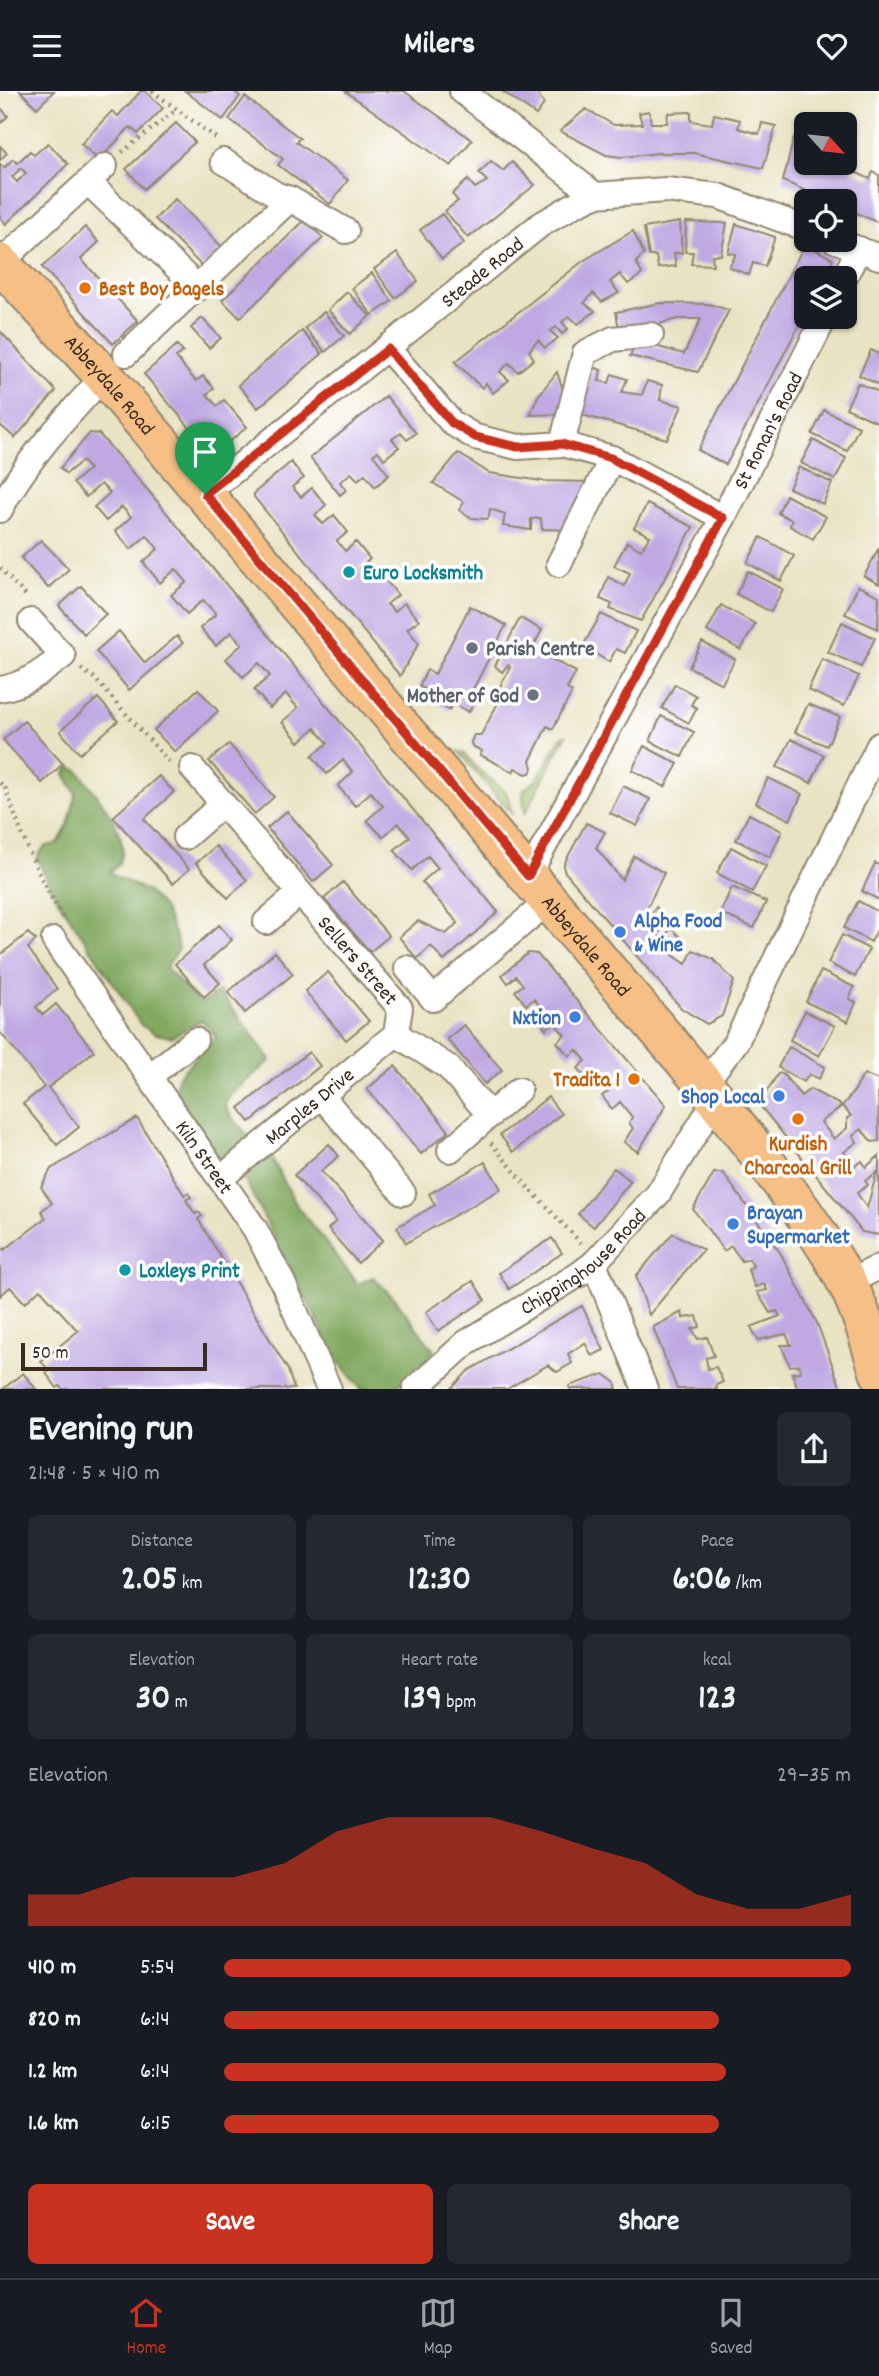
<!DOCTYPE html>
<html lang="en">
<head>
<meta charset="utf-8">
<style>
	:root { --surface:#171b24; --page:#242831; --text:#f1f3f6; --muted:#9ea1a6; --line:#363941; --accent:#c8321e }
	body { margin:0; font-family:Dekko,sans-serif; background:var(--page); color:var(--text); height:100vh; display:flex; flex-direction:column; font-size:26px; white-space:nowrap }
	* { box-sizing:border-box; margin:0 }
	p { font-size:23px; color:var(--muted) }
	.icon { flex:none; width:38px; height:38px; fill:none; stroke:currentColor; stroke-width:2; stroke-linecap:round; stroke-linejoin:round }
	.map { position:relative; height:1298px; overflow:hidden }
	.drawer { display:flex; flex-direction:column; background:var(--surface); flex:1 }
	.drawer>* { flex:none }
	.needle { width:46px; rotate:117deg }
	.tools { position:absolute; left:794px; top:21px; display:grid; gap:14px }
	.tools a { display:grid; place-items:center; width:63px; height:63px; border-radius:10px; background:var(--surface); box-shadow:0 2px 5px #0004; font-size:35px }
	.scale { position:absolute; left:21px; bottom:18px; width:186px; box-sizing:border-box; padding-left:7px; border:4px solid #3b2a1e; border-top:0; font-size:19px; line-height:24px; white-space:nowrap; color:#3b2a1e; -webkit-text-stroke:5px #fff; paint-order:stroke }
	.pin { position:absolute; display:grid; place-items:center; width:60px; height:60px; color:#fff; margin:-72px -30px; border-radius:50% 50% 50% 0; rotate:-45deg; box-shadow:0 0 7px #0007 }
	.pin .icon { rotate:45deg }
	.round { display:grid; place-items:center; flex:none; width:74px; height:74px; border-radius:10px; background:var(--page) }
	.overview { display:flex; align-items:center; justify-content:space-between; height:119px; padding:0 28px }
	h1 { font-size:38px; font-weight:800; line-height:52px }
	.stats { display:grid; grid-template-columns:repeat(3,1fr); gap:10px; height:119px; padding:7px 28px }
	.stats div { display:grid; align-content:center; border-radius:10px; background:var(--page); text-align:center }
	.stats b { font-size:35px; font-weight:800 }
	.stats small { font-size:19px; font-weight:400 }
	.stats p { font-size:19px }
	.chart { height:196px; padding:14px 28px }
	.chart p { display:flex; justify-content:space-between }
	.chart svg { width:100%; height:126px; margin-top:7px; fill:var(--accent); opacity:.7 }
	.cta { display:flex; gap:14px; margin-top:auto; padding:14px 28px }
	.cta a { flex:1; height:80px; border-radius:10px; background:var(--accent); color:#fff; font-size:28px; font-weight:800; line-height:80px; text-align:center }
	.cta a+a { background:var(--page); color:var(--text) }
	ul { padding:0 28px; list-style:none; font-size:23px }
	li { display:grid; grid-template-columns:112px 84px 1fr; align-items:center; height:52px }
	li i { height:18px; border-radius:9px; background:var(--accent) }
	header { display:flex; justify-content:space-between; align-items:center; height:91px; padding:0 28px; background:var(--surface); font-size:32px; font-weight:800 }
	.tab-bar { display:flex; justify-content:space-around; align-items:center; height:98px; border-top:2px solid var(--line); background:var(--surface); font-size:19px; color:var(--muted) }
	.tab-bar a { display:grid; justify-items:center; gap:4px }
	.tab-bar .active { color:var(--accent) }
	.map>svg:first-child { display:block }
</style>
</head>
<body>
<header><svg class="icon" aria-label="menu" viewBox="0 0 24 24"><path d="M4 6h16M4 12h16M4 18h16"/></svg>Milers<svg class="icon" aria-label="heart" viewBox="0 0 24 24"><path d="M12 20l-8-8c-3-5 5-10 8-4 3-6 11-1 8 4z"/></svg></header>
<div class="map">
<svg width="879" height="1298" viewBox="0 0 879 1298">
	<rect width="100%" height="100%" fill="#fff"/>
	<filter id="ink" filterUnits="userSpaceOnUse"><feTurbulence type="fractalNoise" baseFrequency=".0143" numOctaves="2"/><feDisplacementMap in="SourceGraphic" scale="14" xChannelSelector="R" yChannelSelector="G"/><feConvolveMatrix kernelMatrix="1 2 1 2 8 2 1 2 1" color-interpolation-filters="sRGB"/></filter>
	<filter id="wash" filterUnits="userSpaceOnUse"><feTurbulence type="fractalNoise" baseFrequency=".00686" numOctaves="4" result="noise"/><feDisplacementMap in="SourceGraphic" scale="28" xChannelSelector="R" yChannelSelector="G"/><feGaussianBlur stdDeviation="1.57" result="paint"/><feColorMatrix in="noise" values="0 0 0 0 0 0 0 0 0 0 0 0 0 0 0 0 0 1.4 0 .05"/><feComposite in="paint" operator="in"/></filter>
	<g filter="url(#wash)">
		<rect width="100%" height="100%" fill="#e9e3c3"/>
		<path fill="#a3c36c" stroke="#6f7645" stroke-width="2" d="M567 643 526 721 525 722 523 705 524 698 536 690 560 648Z
			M458 660 464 662 479 679 506 701 513 724Z"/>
		<path fill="#82a960" stroke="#5e6a3f" stroke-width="2" d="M69 676 78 679C94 701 146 758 110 781L117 786 147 800 164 818 176 847 178 859 166 877 201 913 219 900 271 969 230 1004 225 1014 230 1024 256 1054 226 1079 175 999 178 985 216 946 202 929 172 946 156 943 141 934 53 801 37 767 44 756 58 752 68 734 76 703 65 683Z
			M269 1062 297 1115 358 1193 373 1186 396 1209 434 1260 395 1298H361L338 1270 242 1084Z"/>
		<g id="blocks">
			<path fill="#c0a9e3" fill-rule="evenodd" d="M20 0H54L37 17Z
				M141 0H145L163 17 138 43 130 36 99 69 81 53 112 20 118 25Z
				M185 0H233L240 5 223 29Z
				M345 0H404L472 49 451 75Z
				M502 0H536L544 13 536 24Z
				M245 6 300 47 296 51 348 89 330 113 278 74 283 68 229 28Z
				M0 16 8 25 0 33Z
				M586 18 614 34 642 33 639 22 649 20 651 32H667L668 22 691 21V30L712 33 714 23 740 29 738 37 759 43 762 32 776 35 763 77 694 62H659L622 66 606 64 560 40Z
				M176 32 195 51 144 98 126 78Z
				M807 41V54L802 63 807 66V72L821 73 845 71 852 73 850 79 870 88 873 81 879 84V132L845 117V110H829L783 90 794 46 802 49Z
				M48 52 68 73 6 133 0 126V73L4 77 13 68 17 72 30 60 34 64ZM21 77 26 82 17 91 12 86Z
				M0 55 7 62 0 69Z
				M491 70 503 80 512 71 535 94 468 147 445 120 458 110 452 103 468 89 475 97 487 90 479 82Z
				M175 108 223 157 203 176 155 128Z
				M442 123 464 152 442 168 420 139Z
				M305 129 323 147 240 227 222 209Z
				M680 131 682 162H674L676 175 658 177 656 165H649L644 137Z
				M686 131 727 132 721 164H712L713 174 691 173 693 161H685Z
				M736 133 775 146 765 175 753 172 749 184 729 176 736 163 728 162Z
				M85 136 99 151 81 168 138 230 113 253 42 176Z
				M633 140 644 163 636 171 642 183 628 193 620 183 610 191 619 202 602 211 593 202 584 212 595 220 578 233 569 225 562 231 568 238 562 243 556 236 550 240 558 247 545 257 538 249 529 260 534 268 518 281 509 272 500 281 509 289 493 302 486 292 482 297 455 271 583 170Z
				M805 153 833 168 823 187H807V219L726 374 698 359Z
				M397 162 418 190 395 207 374 178Z
				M372 182 392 210 372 224 352 197Z
				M347 201 370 225 350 243 328 219Z
				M660 212 709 213 729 219 698 281 630 265 637 250 684 263 701 228H677L620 244 616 221Z
				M324 221 344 245 325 261 305 237Z
				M202 227 221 247 209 257 191 237Z
				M0 240 56 300 15 347 0 334Z
				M302 240 322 263 258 317 238 294Z
				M177 254 183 261 176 266 191 285 196 290 203 285 214 297 207 303 217 315 224 309 247 336 217 361 208 358 144 283Z
				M871 259 879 263V294L859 284Z
				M593 276 601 279 599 290 609 292 612 283 627 288 622 301 642 304 647 290 662 294 660 309 682 315 667 348 579 323Z
				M557 281 564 302 563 323 530 324 538 305Z
				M858 292 879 301V332L846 317Z
				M386 305 416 342 407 349 401 342 392 348 399 356 384 368 378 360 373 364 389 384 375 396 365 383 358 389 351 382 340 391 346 399 340 404 310 367Z
				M824 319 859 336 847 360 812 343Z
				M90 342 99 343 151 403 498 821 444 870 431 855 417 868 399 846 418 830 446 843 458 832 422 791 438 777 428 765 412 779 394 759 410 746 398 732 383 746 367 729 383 715 371 701 355 715 338 695 353 681 343 669 327 683 312 665 328 652 315 637 299 651 282 631 298 617 286 603 270 617 254 599 270 585 259 572 243 586 226 568 242 553 231 541 216 555 200 537 216 523 203 509 187 523 171 504 187 491 176 478 160 492 143 471 158 458 147 444 131 458 115 440 131 426 122 416 106 430 94 416 110 402 101 393 86 406 73 392 89 378 82 370 66 383 60 377Z
				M813 349 846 367 835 389 801 372Z
				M458 362 489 382 542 390 592 391 569 439 542 438 541 427 531 428V439L503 435 505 423 490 418 488 428 472 427 459 419 464 411 433 392Z
				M291 371 304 387 292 396 301 406 312 397 326 414 315 424 323 433 334 424 348 441 337 450 345 460 356 451 370 468 359 477 364 485 369 490 380 482 398 504 387 513 391 517 394 521 404 512 419 529 407 538 419 552 400 585 254 406V402Z
				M799 376 832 392 823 413 789 397Z
				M786 404 826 426 813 448 790 435 792 429 778 422Z
				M647 413 693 436 641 530 610 518 612 513 600 508 608 486 624 495 630 482 614 475 627 451 641 459 650 445 634 437Z
				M761 446 794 465 781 490 747 472Z
				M41 449 69 478 48 497 21 467Z
				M879 457V493L864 485Z
				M748 480 783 498 771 521 736 503Z
				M81 495 106 523 84 543 59 515Z
				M858 495 879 505 878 538 845 523Z
				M721 514 755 533 741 559 707 540Z
				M470 515 506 534 471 602 477 605 469 621 452 612 449 619 432 610 435 604 419 595 427 579 435 583Z
				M601 523 636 540 625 562 616 558 609 571 583 555Z
				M520 527 542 539 532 558 576 581 567 598 572 601 553 638 547 635 530 670 533 676 530 682 526 683 515 677 513 681 480 664 482 660 472 655 471 651 474 644H481L499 610 494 607 510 576 508 574 502 581 495 575Z
				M842 531 875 547 861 576 828 561Z
				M119 540 145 572 177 545 183 552 129 599 96 560Z
				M702 551 735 568 722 593 689 576Z
				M822 568 859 585 844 615 808 599Z
				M675 593 696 605 691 614 697 617 689 632 662 617Z
				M198 598 218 620 175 661 154 639Z
				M98 607 118 630 80 663 60 640Z
				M808 613 840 626 827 655 795 641Z
				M661 625 694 641 682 666 650 650Z
				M24 630 63 673 42 692 3 649Z
				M791 648 824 664 811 692 777 676Z
				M229 653 274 706 255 723 209 670Z
				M644 655 678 673 665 696 632 679Z
				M159 685 174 701 144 728 189 778 173 793 113 726Z
				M768 687 802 703 790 729 756 712Z
				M623 695 650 708 637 735 610 722Z
				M287 720 333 774 313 791 267 737Z
				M749 723 782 740 770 766 736 749Z
				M586 732 605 741 596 757 622 789 634 765 664 782 645 821 649 826 656 816 668 831 657 843 661 847 672 838 685 851 673 864 686 873 693 859 713 868 734 890 722 925 707 933 681 917 564 780V773Z
				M216 755 247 789 228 807 196 772Z
				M731 756 766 775 752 801 717 782Z
				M875 772 879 774V809L862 800Z
				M343 791 389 845 370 861 324 808Z
				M732 796 766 811 754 837 720 822Z
				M858 810 879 821V835L871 851 844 837Z
				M219 834 232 849 204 874 220 892 204 906 175 873Z
				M28 842 36 849 28 857 57 898 36 916 43 924 56 913 94 960 48 997 79 1036 57 1054 23 1013 44 996 0 941V864Z
				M842 844 869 858 855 886 828 872Z
				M275 861 293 883 245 922 228 901Z
				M528 862 537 863 666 1014 638 1061 624 1051 633 1037 629 1032 632 1026 620 1011 612 1018 602 1005 610 999 596 983 588 989 578 977 586 970 577 959 569 965 557 951 565 944 554 932 546 938 536 926 544 920 534 908 526 914 515 900 523 894 516 885 508 892 502 884Z
				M821 880 854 896 849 908 856 911 848 931 806 911Z
				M328 881 369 930 346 949 305 900Z
				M805 920 835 935 819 965 790 949Z
				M464 934 502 979 485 993 447 948Z
				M789 956 825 976 819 988 809 983 804 991 778 976Z
				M309 961 320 975 250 1031 239 1017Z
				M395 975 449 1040 421 1063 367 998Z
				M782 982 801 1005 810 998 842 1015 821 1031 834 1048 847 1037V1027L851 1025 842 1015 855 999 864 983 878 989 879 1050 872 1051 861 1038 853 1045 857 1051 844 1061 855 1075 862 1070 866 1076 879 1065V1144L862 1141 762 1017 761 1009 778 983ZM877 1081 867 1117 857 1102 868 1094 865 1090Z
				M548 1006 561 1023 513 1061 500 1044Z
				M137 1027 184 1104 188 1102 191 1106 186 1109 195 1123 199 1121 202 1125 198 1128 288 1279 294 1298H62L60 1295 57 1297 46 1282 49 1280 41 1270 78 1240 40 1198 25 1212 10 1196 0 1205V1155L4 1159 46 1127 41 1120 52 1112 41 1096 51 1078Z
				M329 1053 339 1065 321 1080 383 1149 358 1172 328 1138 336 1130 294 1084Z
				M485 1071 501 1098 406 1152 397 1136 435 1114 429 1103Z
				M614 1077 631 1090 594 1136 578 1123Z
				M714 1082H723L781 1163 817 1232 841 1298H798L792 1282 801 1281 799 1274 790 1275 781 1254H791L786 1243 758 1249 751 1236 780 1225 777 1220 770 1222 757 1201 767 1199 764 1193 755 1196 748 1179 753 1175 749 1168 742 1170 731 1155 724 1160 693 1118Z
				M673 1142 703 1159 649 1224 636 1185Z
				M552 1147 562 1162 509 1198 499 1182Z
				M473 1190 485 1209 438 1240 426 1221Z
				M582 1215 604 1259 592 1265 585 1252 568 1263 572 1272 557 1281 548 1274 507 1298H451L468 1280Z
				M682 1221 683 1227 697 1225 700 1236 692 1238 698 1248 707 1246 714 1265 706 1267 708 1278 716 1276 723 1291 716 1294 717 1298H677L653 1236Z
				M23 1282 36 1298H3Z
				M604 1283 615 1291 617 1298H570L569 1295Z"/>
		</g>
	</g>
	<g filter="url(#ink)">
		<use href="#blocks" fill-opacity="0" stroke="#928670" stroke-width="2"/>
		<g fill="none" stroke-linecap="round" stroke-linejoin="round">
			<g stroke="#928670" stroke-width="28">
				<g id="minor">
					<path d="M462 0 595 104"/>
					<path d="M223 70 277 104 290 108 346 140"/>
					<path d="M88 91 198 197"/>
					<path d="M834 149 879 166"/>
					<path d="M0 172 105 75"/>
					<path d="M844 187 859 158"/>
					<path d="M388 258 452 332 475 346 518 356 562 353 612 367 723 427"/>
					<path d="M126 263 290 108"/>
					<path d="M562 353 585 262 613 248 651 244"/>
					<path id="s1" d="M205 403 540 134 574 114 595 104 666 99 718 105 807 138"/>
					<path d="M0 419C26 368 65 328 104 285"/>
					<path d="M559 473 612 367"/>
					<path d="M0 598C26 594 43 580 63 565L31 530"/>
					<path id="s2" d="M192 677 400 917 396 943"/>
					<path d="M185 746 223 713"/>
					<path id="s3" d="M528 785 723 427 825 226"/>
					<path d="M266 831 300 802"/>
					<path id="s4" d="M54 849 255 1138 283 1192 329 1298"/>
					<path d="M407 877 433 908 550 809"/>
					<path d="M396 943 448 976 490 1024 519 999"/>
					<path d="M150 985 195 949"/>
					<path d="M704 993 736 951 879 654"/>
					<path d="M321 1004 403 1102"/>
					<path d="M450 1059 490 1024"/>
					<path id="s5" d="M221 1087 396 943"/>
					<path d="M594 1172 645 1298"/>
					<path d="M847 1192 879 1176"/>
					<path id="s6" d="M415 1298 467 1251 578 1184 594 1172 658 1103 716 1008"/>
				</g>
			</g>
			<g stroke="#928670" stroke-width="42">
				<g id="primary">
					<path id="s7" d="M0 172 104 285 704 993C753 1057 808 1119 846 1190 861 1219 870 1250 879 1281"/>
				</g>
			</g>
			<path stroke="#928670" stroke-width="4.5" stroke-dasharray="2 5" stroke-linecap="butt" d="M152 0 216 47
				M122 61 177 18
				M0 477 28 507
				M81 578 94 587 171 673
				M0 692 5 696C21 742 37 785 63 826
				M491 1052 525 1093 581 1152"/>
			<use href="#minor" stroke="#fff" stroke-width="24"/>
			<use href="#primary" stroke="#f5bf86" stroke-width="38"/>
		</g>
	</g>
	<g fill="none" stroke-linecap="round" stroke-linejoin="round" filter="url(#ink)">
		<g stroke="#fff" stroke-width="14">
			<path id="route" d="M388 258 452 332 475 346 518 356 562 353 611 367 723 427 528 785 205 403Z"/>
		</g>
		<use href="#route" stroke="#c8321e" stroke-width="9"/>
	</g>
	<g fill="#e8710a" stroke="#fff" stroke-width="2.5">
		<circle cx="85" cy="197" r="7"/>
		<circle cx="634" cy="988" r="7"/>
		<circle cx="798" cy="1028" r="7"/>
	</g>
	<g fill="#0f9aa8" stroke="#fff" stroke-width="2.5">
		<circle cx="349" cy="481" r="7"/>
		<circle cx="125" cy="1179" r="7"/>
	</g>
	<g fill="#6b7280" stroke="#fff" stroke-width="2.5">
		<circle cx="472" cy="557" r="7"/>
		<circle cx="533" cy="604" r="7"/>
	</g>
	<g fill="#3f7fe0" stroke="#fff" stroke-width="2.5">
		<circle cx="620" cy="841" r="7"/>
		<circle cx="575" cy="926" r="7"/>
		<circle cx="779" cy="1005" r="7"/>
		<circle cx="733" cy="1133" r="7"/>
	</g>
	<g text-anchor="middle" stroke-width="7" stroke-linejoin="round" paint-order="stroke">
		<g font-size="21" fill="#3b2a1e" stroke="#fff">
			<text dy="7" stroke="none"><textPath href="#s1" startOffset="355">Steade Road</textPath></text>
			<text dy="7" stroke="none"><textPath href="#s7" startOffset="164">Abbeydale Road</textPath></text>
			<text dy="7" stroke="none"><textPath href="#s3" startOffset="506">St Ronan's Road</textPath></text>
			<text dy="7" stroke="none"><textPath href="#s7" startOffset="900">Abbeydale Road</textPath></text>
			<text dy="7" stroke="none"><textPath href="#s2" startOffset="254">Sellers Street</textPath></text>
			<text dy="7" stroke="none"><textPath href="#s5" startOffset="114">Marples Drive</textPath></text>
			<text dy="7" stroke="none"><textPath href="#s4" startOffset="264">Kiln Street</textPath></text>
			<text dy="7" stroke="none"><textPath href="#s6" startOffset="212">Chippinghouse Road</textPath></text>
		</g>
		<g font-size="21" font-weight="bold" fill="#c56008" stroke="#fff" text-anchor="start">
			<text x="99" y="204">Best Boy Bagels</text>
			<text x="620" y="995" text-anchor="end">Tradita 1</text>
			<text x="798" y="1059" text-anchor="middle">Kurdish<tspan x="798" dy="24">Charcoal Grill</tspan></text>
		</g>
		<g font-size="21" font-weight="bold" fill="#0d838f" stroke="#fff" text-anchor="start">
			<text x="363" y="488">Euro Locksmith</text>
			<text x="139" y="1186">Loxleys Print</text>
		</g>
		<g font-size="21" font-weight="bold" fill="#5b616d" stroke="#fff" text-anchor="start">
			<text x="486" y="564">Parish Centre</text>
			<text x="519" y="611" text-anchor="end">Mother of God</text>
		</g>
		<g font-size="21" font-weight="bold" fill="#366cbe" stroke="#fff" text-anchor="start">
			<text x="634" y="836">Alpha Food<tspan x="634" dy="24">&amp; Wine</tspan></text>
			<text x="561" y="933" text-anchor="end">Nxtion</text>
			<text x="765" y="1012" text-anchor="end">Shop Local</text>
			<text x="747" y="1128">Brayan<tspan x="747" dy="24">Supermarket</tspan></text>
		</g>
	</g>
</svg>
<div class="tools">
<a><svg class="needle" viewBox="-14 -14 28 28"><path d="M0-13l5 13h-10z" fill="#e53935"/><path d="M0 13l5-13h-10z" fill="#9ea1a6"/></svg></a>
<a><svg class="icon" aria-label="locate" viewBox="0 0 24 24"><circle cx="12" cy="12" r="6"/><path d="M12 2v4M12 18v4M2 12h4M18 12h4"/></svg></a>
<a><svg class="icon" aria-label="layers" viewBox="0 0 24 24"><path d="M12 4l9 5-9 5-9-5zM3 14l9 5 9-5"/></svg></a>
</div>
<div class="scale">50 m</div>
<div class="pin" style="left:205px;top:403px;background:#1e9e55"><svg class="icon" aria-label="arrive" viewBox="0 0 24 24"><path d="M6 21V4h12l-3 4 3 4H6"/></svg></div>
</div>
<section class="drawer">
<div class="overview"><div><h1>Evening run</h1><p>21:48 · 5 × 410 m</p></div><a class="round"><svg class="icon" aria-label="share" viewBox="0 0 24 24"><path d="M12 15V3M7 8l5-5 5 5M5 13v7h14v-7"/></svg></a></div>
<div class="stats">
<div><p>Distance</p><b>2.05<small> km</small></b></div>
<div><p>Time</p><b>12:30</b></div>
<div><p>Pace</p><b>6:06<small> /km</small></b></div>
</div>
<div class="stats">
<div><p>Elevation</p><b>30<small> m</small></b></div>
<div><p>Heart rate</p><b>139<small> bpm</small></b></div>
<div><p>kcal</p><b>123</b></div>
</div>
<div class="chart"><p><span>Elevation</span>29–35 m</p>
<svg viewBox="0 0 160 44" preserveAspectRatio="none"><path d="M0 44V33L10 33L20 27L30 27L40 27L50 22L60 11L70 6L80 6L90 6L100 11L110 17L120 22L130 33L140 38L150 38L160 33V44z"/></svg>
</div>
<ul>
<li><b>410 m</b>5:54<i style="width:100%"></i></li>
<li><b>820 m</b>6:14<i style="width:79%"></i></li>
<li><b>1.2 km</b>6:14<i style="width:80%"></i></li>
<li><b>1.6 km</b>6:15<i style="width:79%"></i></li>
</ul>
<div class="cta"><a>Save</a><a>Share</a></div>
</section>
<nav class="tab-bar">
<a class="active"><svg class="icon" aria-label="home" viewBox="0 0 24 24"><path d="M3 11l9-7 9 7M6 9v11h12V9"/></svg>Home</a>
<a><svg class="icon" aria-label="map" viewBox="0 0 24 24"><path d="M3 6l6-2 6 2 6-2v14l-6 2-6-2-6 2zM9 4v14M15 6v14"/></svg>Map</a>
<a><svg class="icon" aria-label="saved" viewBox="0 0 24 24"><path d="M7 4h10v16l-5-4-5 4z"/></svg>Saved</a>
</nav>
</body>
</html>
